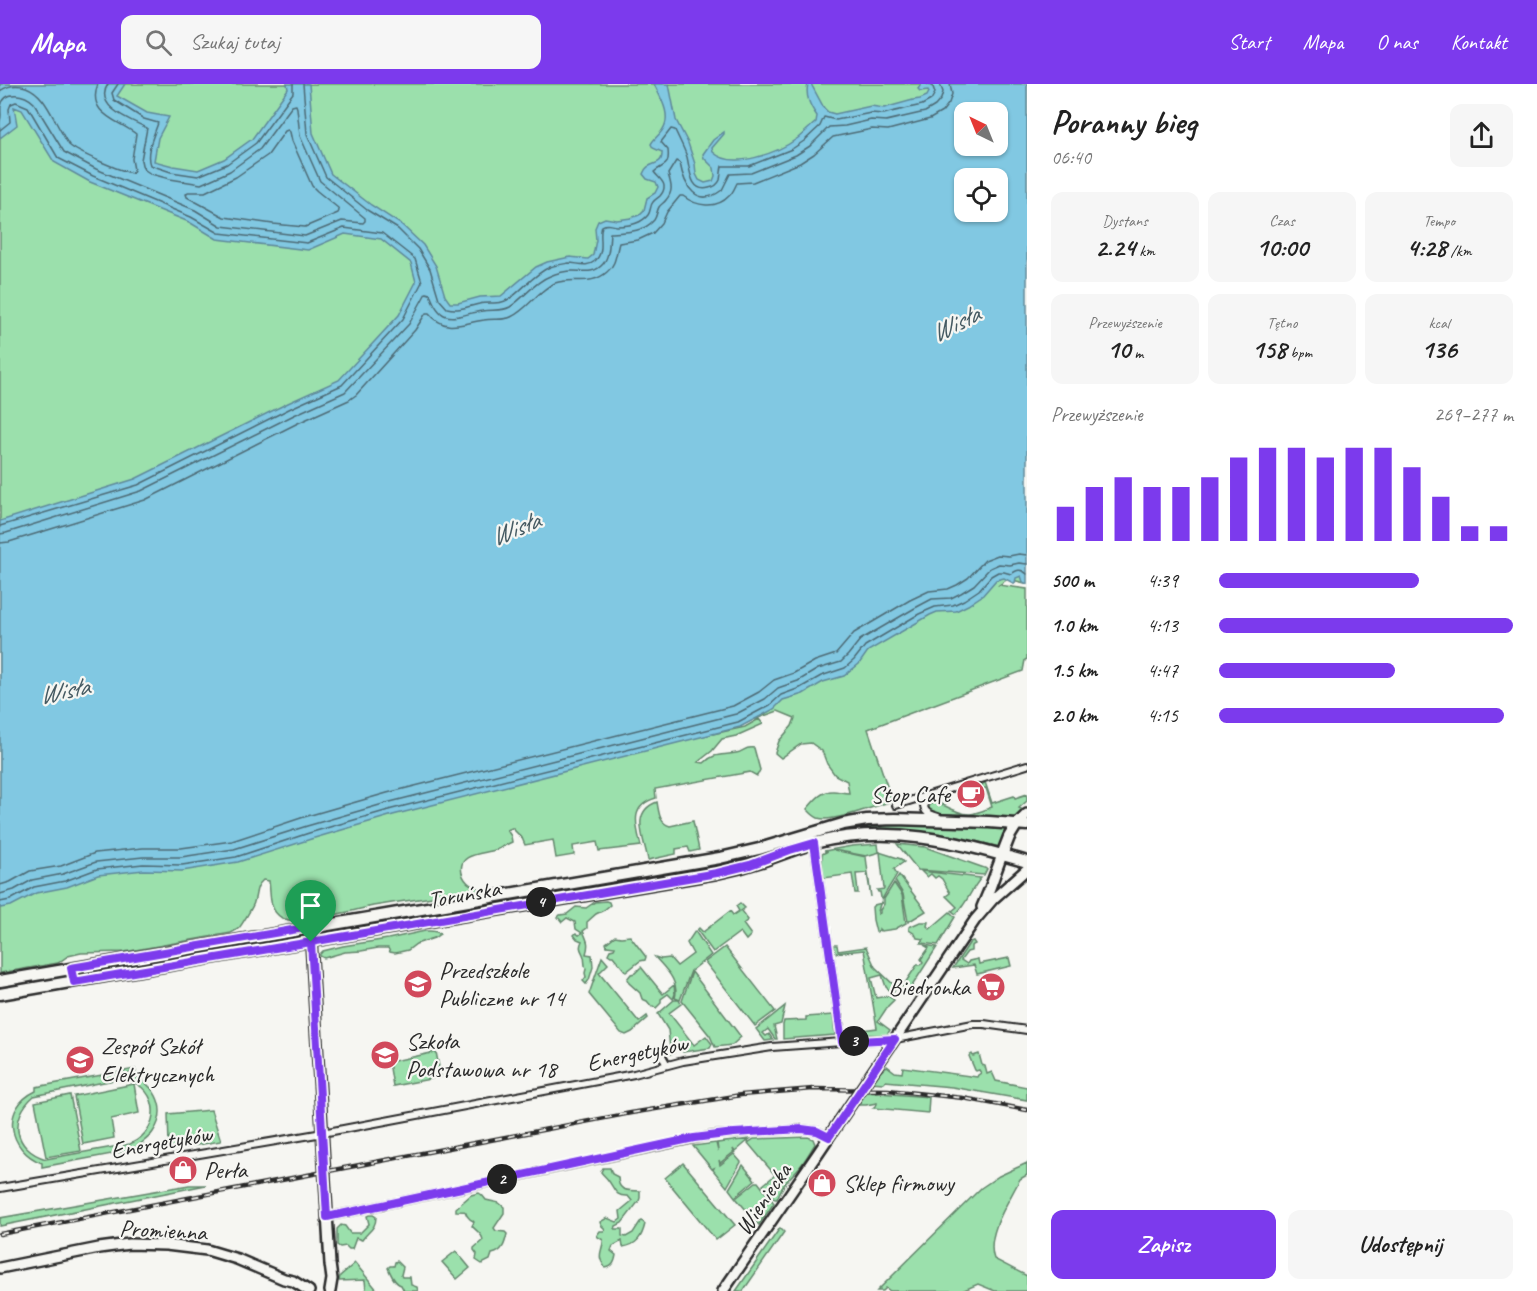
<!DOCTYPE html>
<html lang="pl">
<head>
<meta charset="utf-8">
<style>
	:root { --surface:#fff; --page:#f6f6f6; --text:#222; --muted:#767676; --accent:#7c3aed }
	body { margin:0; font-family:Caveat,sans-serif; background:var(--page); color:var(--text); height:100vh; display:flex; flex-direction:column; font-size:22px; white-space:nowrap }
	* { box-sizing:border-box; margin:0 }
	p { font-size:20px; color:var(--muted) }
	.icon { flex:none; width:33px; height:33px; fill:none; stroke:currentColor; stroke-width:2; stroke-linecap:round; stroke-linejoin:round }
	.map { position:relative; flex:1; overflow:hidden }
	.drawer { display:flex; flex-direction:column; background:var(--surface); width:510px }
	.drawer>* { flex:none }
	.needle { width:39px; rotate:317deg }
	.fabs { position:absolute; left:954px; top:18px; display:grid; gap:12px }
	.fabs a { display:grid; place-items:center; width:54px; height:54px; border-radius:12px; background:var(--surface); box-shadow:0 2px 4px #0004; font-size:30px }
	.pin { position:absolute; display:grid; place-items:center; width:51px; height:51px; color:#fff; margin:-62px -26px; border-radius:50% 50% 50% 0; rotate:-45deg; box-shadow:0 0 6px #0007 }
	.pin .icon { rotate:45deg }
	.km { position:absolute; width:30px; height:30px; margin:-15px; border-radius:50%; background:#222; color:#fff; font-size:16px; line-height:30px; text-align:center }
	.round { display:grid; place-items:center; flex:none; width:63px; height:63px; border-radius:12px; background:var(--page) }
	.head { display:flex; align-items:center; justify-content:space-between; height:102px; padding:0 24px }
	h1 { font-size:33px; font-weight:700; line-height:45px }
	.figures { display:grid; grid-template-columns:repeat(3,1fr); gap:9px; height:102px; padding:6px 24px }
	.figures div { display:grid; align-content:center; border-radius:12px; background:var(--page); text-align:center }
	.figures b { font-size:26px; font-weight:700 }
	.figures small { font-size:16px; font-weight:400 }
	.figures p { font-size:16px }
	.chart { height:168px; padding:12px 24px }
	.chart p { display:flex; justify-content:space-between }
	.chart svg { width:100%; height:108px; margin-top:6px; stroke:var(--accent); stroke-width:6 }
	.button { display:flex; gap:12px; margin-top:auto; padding:12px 24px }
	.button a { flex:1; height:69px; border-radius:12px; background:var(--accent); color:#fff; font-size:24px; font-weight:700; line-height:69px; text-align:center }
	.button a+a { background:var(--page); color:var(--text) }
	ul { padding:0 24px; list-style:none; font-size:20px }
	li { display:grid; grid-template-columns:96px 72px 1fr; align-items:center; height:45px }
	li i { height:15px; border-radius:8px; background:var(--accent) }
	header { display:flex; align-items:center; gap:36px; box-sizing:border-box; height:84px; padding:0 30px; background:var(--accent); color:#fff }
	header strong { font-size:28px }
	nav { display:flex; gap:33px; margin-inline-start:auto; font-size:21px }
	.search { width:420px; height:54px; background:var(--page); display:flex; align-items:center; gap:15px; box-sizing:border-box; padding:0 21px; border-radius:12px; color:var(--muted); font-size:22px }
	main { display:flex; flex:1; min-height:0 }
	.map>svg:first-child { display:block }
</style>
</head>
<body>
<header>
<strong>Mapa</strong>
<div class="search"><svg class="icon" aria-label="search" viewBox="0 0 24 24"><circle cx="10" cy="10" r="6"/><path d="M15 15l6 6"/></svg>Szukaj tutaj</div>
<nav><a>Start</a><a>Mapa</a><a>O nas</a><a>Kontakt</a></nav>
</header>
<main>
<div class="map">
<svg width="1027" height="1207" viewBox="0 0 1027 1207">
	<rect width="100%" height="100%" fill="#f6f6f2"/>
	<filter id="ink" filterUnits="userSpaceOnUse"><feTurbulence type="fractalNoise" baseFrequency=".0167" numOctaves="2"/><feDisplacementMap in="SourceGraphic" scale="12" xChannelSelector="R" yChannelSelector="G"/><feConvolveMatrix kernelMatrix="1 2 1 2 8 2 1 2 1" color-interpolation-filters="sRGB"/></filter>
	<g filter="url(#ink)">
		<path fill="#9be0ac" stroke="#63866c" stroke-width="1.5" fill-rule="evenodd" d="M0 0H1027L1025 499 1008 495 999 501 1027 505V575L1025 576 1023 587 868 645 892 717C875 722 833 739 818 734 813 732 810 728 807 725 814 717 821 707 833 707 838 707 843 709 849 709L847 697 835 691 827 680 822 667 811 659 801 660 781 674 775 669 779 657 792 642 795 634 778 627 713 650 745 643 759 635 763 640 736 652 722 655 712 667 698 678 704 679C715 668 722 672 736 669 744 668 745 662 754 664L760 686 757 692 750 688 655 705 656 714C629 722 636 741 641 762L599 767 597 758 573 762 574 771 556 774 553 756 525 761 522 754 512 744 507 746 511 752 512 758C507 760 501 764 495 766 483 770 457 769 462 789 465 800 474 803 483 806 446 811 409 816 373 822 354 826 297 842 282 834 268 826 271 810 269 797L263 796C255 803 257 809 254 818 254 821 241 842 239 844 237 846 234 847 231 849L124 868 81 869 68 872 58 879 0 889ZM964 28H998V62H964ZM964 94H998V128H964Z
			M985 698 992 719 1014 712 1015 714 1027 710V717L1019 724 1023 726 1015 733 1009 734 932 729 929 727V721L930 720 937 718C946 722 960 731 970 730 978 729 984 726 992 723L986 704 982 705V701Z
			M657 718C659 728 659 739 670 742L693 737 699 766 690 768 688 763 676 765V770L648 776C644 754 630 728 657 718Z
			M882 739 1009 743 1000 763 950 751 897 747 821 753 820 752 841 744Z
			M804 757 733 782 315 852 319 849Z
			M878 760 879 768 901 775 904 778 894 785 897 790C891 801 878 818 878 830L880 829V826L884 820V815L894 799 902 811 906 839 895 845 881 847 879 845V847L876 848 873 836 872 823 874 821 882 819 880 808H878L877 806 884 805 880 768 866 772 834 766 866 773 871 813 867 789 856 790 858 809H855L852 790 824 794 822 785V770L828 767H824L852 762Z
			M897 760 925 763 987 785 984 791 918 786Z
			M921 787 981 794C971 805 967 820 956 830L952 827 957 823 946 812 950 809 942 795 938 792 935 794 931 790 927 793Z
			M899 791 926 827 908 838 903 810 895 797Z
			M606 817 609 818 610 821 604 826 596 830 587 838V844L583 847C588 858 589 860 586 870L592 871 593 883 589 896 586 900 583 897 586 893 585 889 586 885C584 880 585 877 584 873 582 866 578 865 582 857L577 855 574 851 576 849 579 851 582 849 576 845 575 838 567 834 562 838 558 833 560 831 567 830 576 823 586 824 595 818Z
			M740 819 745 824 741 827 748 836 743 840 751 851 746 856 740 848 713 868 697 846 699 844 703 848 730 827 733 831 739 827 736 822Z
			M950 828 955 833 938 861 921 859 924 855 917 854 915 850 909 846V843L920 838H928L927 842 930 845Z
			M425 847C430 847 436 846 440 850L434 854 416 860 408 866 395 869 390 868 388 864H378L361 867 345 868 324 874 320 872V870L323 867 343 862 388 855Z
			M695 847 711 871 691 887 680 916 675 914C680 897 665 885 655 873L661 875 670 874 677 882 693 870 687 859Z
			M289 851 290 857 112 886 111 881Z
			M615 852 621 853 630 852 646 873 645 876 640 877 626 888 613 872H611L608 870 610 866 614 865 615 863 607 862 606 859Z
			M973 857 975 860 971 862V867L967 868 961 876 967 880 969 877 978 875 979 880 1009 874 1011 882 977 890 974 881 953 884 970 858Z
			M834 861H837L838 867 866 863 875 883 896 903 893 909 886 903 882 891 871 894 876 914 888 912 894 916 888 922 878 937 890 946 887 951 848 950 847 948 877 944 864 866 835 869Z
			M924 861 937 863 912 902V912L901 905 917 881H920L923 878 921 875 929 864Z
			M725 863 775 927 755 942 705 878Z
			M602 873 608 880 599 889 639 938 647 932 648 934 632 948 626 951 621 949 589 910Z
			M641 883 663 910 674 901 675 910 673 915 668 910 661 915V919L656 924 653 922 652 923 647 917 642 915 640 909 629 899 627 895 631 890 635 889Z
			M692 888 741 953 732 961 715 963 710 952 682 917Z
			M674 916H679L681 920 669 929 694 961 706 952 712 960 710 964 683 968 679 960 673 962 674 969 666 971 667 967 670 965 668 946 658 930Z
			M785 922 781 940 774 942 777 955H775L768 945 763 949 766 952 769 950 773 956 765 957 756 945Z
			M833 931 835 951 783 955V941L784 937 806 936V933Z
			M436 968 441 993 393 1002 389 978Z
			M972 970 973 972 979 970 982 981 985 982 987 990 992 988 996 997 1027 1003V1016L952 1003 885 997 883 999 872 998 878 990 887 982 895 988 902 989 903 983 977 993 978 991 981 989 979 986 976 987 975 986 969 972Z
			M135 985 136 988 126 990C153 996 170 1023 153 1048 150 1053 144 1057 139 1061H144V1064L42 1083V1079C8 1066 0 1024 36 1007V1003ZM119 995C158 997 166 1044 130 1060L46 1075C13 1065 9 1034 34 1012Z
			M134 1000 139 1029 111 1035 114 1054 83 1060 74 1012Z
			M866 1008 929 1013 928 1029 873 1024 877 1020V1019L866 1021H857Z
			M70 1011 81 1067 46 1073 35 1018Z
			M211 1026 221 1057 174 1065 169 1061 168 1030Z
			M808 1053 813 1055 815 1060C809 1069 804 1079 797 1086 788 1095 781 1103 777 1115H775L763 1101 775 1091 748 1059 754 1055Z
			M750 1055 735 1068 733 1065 734 1068 720 1079 719 1076 720 1081 734 1070 741 1078 727 1103 713 1086 714 1084 712 1085 693 1062 716 1059 718 1067 717 1059Z
			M683 1079 735 1141 716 1156 665 1094Z
			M1027 1079V1091L1020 1095C1009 1117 985 1151 994 1175L1027 1192V1207H995L978 1200 962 1207H890L886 1204 883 1207H877L981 1104 999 1092Z
			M743 1081 755 1096 735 1113 729 1105Z
			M603 1084H610L612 1090 618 1093C618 1109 629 1106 640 1107V1114L639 1117 622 1139 616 1142 615 1145H622V1152L626 1153 633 1149 640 1138 642 1137 645 1140C642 1153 637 1161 623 1163L622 1157 613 1162 611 1167 616 1171C615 1178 613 1183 605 1184 604 1181 602 1179 601 1176 598 1170 604 1162 603 1156L598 1153 597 1151 600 1147H604L605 1145 601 1141 600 1138 607 1134 617 1138 621 1135 620 1127 632 1117 628 1112C615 1113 615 1105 608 1096 606 1093 603 1091 601 1088Z
			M756 1098H758L774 1119 759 1141 736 1114Z
			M189 1101H206L0 1142V1134Z
			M479 1109 482 1111 486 1116 499 1119 504 1123V1129L494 1144 496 1147 505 1148 507 1150C505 1159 503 1168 492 1170L490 1176 482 1180 476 1176 477 1170 474 1166V1164L483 1156C482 1149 476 1147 472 1142L474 1138C473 1136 470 1136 469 1134 462 1127 471 1127 456 1127V1124L471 1111Z
			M369 1131H373L376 1133C376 1145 368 1147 362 1156L356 1154 352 1165H349L346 1162 340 1163 337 1161V1145L341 1141 345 1142 350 1149H360L369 1140 367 1132Z
			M780 1144 784 1148 743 1207H736Z
			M456 1167 470 1184 457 1195 442 1178Z
			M397 1177 403 1183 401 1191 402 1193H410L411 1201 417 1203 418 1207H404L401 1201C394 1199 391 1190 388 1184L390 1182H394L395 1178Z
			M355 1179 378 1207H366L365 1196 339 1197 340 1192Z"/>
		<path fill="#81c8e2" stroke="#5f8999" stroke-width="1.5" fill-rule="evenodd" d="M0 0H125L117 12 147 29 169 33 158 54 154 77 173 82 198 86 224 75 252 55 288 5 287 0H309L313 49 331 90 371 121 402 141 423 161 436 182 445 212 450 219H458L480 213 501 212 536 183 547 178 570 173 588 175 593 171 596 156 595 144 598 137 605 134 617 136 631 134 639 131 644 126 647 114 655 109 658 103 656 98 647 95 643 90C648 75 663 85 662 68L653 64 651 60C654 54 660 51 663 45 672 31 660 13 654 0H669L676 36 688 59 695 80 696 90 699 96 705 99 713 97 715 92 714 84 704 74 703 70 713 56 724 48V50L712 64 713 68C733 87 779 68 798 54 804 49 810 43 816 38L817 32C810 22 805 12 808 0H811L824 24 828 28 835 30 871 22 884 24 913 16 920 15 927 12 929 8 928 6 920 7 918 5 921 0H1027V500L1023 498 1021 492 1016 494 1015 499H1013L1004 494 996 496 983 511 968 521 956 527 937 528 930 531 868 567 859 580 844 592 823 598 803 610 783 616 774 625 740 643 393 731 311 755 238 778 182 787 144 786 98 791 67 803 36 809 11 822 0 824V437L135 395 288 319 339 296 399 231 416 198 411 179 381 155 345 150 308 166 217 155 189 138 90 98 54 78 22 26 14 23 17 41 0 54ZM998 28V62H964V28ZM998 94V128H964V94Z"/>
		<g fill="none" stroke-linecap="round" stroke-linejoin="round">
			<path stroke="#4d6a74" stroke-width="1.5" d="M118 0 112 9 114 16 144 35 158 39C154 51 145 68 150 81L171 88 198 92 227 80 256 59 293 9V0
				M303 0 307 50 326 93 367 126 398 145 418 165 430 185 439 215 447 224C458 227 467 223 479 220 486 218 494 220 502 218 516 215 532 190 550 183 556 181 563 180 569 179 578 179 587 184 595 177 606 167 598 152 602 142 608 139 610 141 617 142 627 142 641 140 648 131 651 127 650 121 653 118 655 115 658 114 660 112 670 100 659 95 654 88 663 80 670 84 668 66L661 58 671 45 675 46C679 55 684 64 687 73 690 85 690 109 709 104 714 103 718 101 720 96 721 91 721 86 722 82H749L792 65 804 57 820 42 824 33 836 36 871 29 884 30 891 28 922 21 931 16 935 9 933 3 927 0
				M0 7C8 1 16 0 26 3 45 10 52 33 62 49 64 53 67 58 69 61 78 69 121 87 132 89L134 86 132 75 136 50C118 36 86 30 98 0
				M0 37C2 32 0 28 1 22 5 5 25 10 34 19L64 68 96 85 195 126 221 142 305 152 342 137 363 139 365 137V134L320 97 300 52 297 24 296 21 292 22 260 65 230 87 201 100 170 95 151 90 145 86 142 81 141 76 147 44C131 36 93 23 108 0
				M0 46 10 38 9 25 11 20 16 18 28 23 58 74 93 92 191 133 219 149 307 159 344 144 382 149 415 175 422 198 403 235 342 301 291 324 138 401 0 442
				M288 46 290 48 292 57 312 102 317 107 338 124 339 127 338 129 305 143 273 140 224 133 187 113 186 110 188 108H205L236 93 268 71 285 47Z
				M0 450 6 449 141 407 294 331 345 308 409 240 426 209 430 210C442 244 456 231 482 227 491 225 501 228 510 223 524 214 534 198 550 192 557 189 565 187 573 187 585 187 594 190 603 180 610 172 609 158 610 149 625 148 643 149 654 136 657 132 657 126 659 123 661 120 664 119 666 116 674 107 671 100 668 90L676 77 680 79C684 102 697 125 722 106L730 90 751 89 796 71 810 62 829 43 845 42 871 36 886 37 925 28 935 22 941 15 943 8 940 0
				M0 459 9 458 145 416 298 339 349 316 356 311 415 246 426 229H429C446 250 462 239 484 236 493 234 503 237 511 233 528 225 538 206 555 199 574 192 590 203 607 188 616 181 616 169 619 159L638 156 653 149 662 139 667 128 680 112H683C696 122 716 126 729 112 733 109 735 103 737 99L753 98 800 79 814 70 833 53 872 45 888 46 930 35 942 28 949 19 952 10 950 0
				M0 801 10 798 30 787 61 782 95 769 143 764H181L232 757 304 733 387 709 733 622 759 608 774 596 794 589 815 577 836 570 854 549 910 516 929 507 948 505 957 501 968 494 985 476 998 471 1009 472 1019 470 1027 471
				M0 810 14 806 32 796 63 790 96 778 143 773H181L234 765 307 742 390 718 736 630 765 615 778 604 798 597 818 585 841 578 848 571 860 556 915 524 932 515 951 514 961 509 974 501 990 484 999 480 1010 481 1019 479 1027 480
				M0 818 10 816 34 803 65 797 97 785 143 780 182 781 236 773 309 749 392 725 738 638 770 621 781 611 800 604 821 592 845 584 854 576 865 562 919 530 935 523 953 521 964 516 979 506 991 492 998 488H1004L1011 490C1017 486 1021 484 1027 490"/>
			<g stroke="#2b2b2b" stroke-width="10">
				<path id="street" d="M923 713C924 727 924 729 938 733
					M896 721 1027 681
					M814 759 842 958
					M662 972 667 981
					M0 1104 317 1050 634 990 683 977 772 963 842 958 895 955 973 940H984L1027 946
					M327 1133 713 1051 802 1045 817 1047 829 1053"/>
			</g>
			<g stroke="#2b2b2b" stroke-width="14">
				<path id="secondary" d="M1017 740 1027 730
					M982 823 990 804 1002 771
					M321 841 313 849 311 858 330 1180 332 1195 330 1207
					M0 1184 99 1164 129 1160 166 1161 207 1166 237 1175 284 1195 293 1197 309 1207
					M723 1207 818 1069 975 836 993 815 1027 785"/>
			</g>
			<g stroke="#2b2b2b" stroke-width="15">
				<path id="primary" d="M1002 771 1009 753 1017 740
					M0 897 720 774 759 765 843 740 867 736 895 735 989 738 1027 741
					M0 910 203 875 717 789C732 786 747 782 762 777 779 771 796 764 814 759 890 740 954 757 1027 778"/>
			</g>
			<use href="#street" stroke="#f6f6f2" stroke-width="6"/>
			<use href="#secondary" stroke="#f6f6f2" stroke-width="9"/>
			<use href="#primary" stroke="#f6f6f2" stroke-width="10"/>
			<g stroke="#2b2b2b" stroke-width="4.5">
				<path id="rail" d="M0 1150 631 1029 741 1011 813 1005 888 1006 963 1014 1027 1026"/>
			</g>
			<use href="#rail" stroke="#f6f6f2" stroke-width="2" stroke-dasharray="7" stroke-linecap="butt"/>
		</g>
	</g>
	<g fill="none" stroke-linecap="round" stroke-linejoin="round" filter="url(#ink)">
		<g stroke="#fff" stroke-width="12">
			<path id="route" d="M311 858 74 898 71 884 321 841 313 849 311 858 327 1133 694 1054 734 1049 802 1045 817 1047 829 1053 895 955 842 958 814 759 790 766 750 781 717 789 311 858"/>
		</g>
		<use href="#route" stroke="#7c3aed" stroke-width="8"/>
	</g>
	<defs>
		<g id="cafe-disc" transform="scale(1.5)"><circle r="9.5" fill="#d1495b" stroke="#f6f6f2"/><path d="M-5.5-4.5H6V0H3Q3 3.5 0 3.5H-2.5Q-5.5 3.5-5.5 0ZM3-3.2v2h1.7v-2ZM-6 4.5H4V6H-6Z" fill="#fff"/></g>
		<g id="school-disc" transform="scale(1.5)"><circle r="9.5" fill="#d1495b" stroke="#f6f6f2"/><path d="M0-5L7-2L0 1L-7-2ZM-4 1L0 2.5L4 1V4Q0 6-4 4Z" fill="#fff"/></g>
		<g id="supermarket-disc" transform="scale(1.5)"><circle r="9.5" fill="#d1495b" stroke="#f6f6f2"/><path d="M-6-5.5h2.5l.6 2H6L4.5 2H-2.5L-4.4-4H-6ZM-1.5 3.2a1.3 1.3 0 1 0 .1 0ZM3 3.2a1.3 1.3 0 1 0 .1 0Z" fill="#fff"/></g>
		<g id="shop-disc" transform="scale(1.5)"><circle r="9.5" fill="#d1495b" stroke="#f6f6f2"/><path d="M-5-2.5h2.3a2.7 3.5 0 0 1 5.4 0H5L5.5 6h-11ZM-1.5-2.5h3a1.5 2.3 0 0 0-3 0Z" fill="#fff"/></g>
	</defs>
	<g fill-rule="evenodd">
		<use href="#cafe-disc" x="971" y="710"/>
		<use href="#school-disc" x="418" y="900"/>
		<use href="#supermarket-disc" x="991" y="903"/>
		<use href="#school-disc" x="385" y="971"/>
		<use href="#school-disc" x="80" y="976"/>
		<use href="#shop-disc" x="183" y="1086"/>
		<use href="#shop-disc" x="822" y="1099"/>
	</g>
	<g text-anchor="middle" stroke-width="4.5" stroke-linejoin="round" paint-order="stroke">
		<g font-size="24" fill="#2b2b2b" stroke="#f6f6f2" text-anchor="start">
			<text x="950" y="718" text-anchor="end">Stop Cafe</text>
			<text x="439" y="894">Przedszkole<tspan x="439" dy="28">Publiczne nr 14</tspan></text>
			<text x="970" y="911" text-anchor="end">Biedronka</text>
			<text x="406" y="965">Szkoła<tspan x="406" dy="28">Podstawowa nr 18</tspan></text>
			<text x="101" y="970">Zespół Szkół<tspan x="101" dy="28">Elektrycznych</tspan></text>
			<text x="204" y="1094">Perła</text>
			<text x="843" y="1107">Sklep firmowy</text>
		</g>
		<g font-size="24" fill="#2b2b2b" stroke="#f6f6f2">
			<text transform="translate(464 810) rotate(-10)" y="8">Toruńska</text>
			<text transform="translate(637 969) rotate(-12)" y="8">Energetyków</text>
			<text transform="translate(161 1058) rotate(-10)" y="8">Energetyków</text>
			<text transform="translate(763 1115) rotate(-56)" y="8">Wieniecka</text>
			<text transform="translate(163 1146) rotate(3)" y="8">Promienna</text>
		</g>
		<g font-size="26" font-style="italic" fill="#455a62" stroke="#f6f6f2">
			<text transform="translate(955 239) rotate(-26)" y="9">Wisła</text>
			<text transform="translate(515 444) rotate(-22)" y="9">Wisła</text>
			<text transform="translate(64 606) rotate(-11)" y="9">Wisła</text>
		</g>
	</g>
</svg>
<div class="fabs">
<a><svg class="needle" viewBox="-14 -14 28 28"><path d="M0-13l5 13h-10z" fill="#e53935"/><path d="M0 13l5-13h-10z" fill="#767676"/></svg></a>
<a><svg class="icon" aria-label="locate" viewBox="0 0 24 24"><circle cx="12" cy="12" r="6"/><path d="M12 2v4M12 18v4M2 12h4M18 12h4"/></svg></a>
</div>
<div class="pin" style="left:311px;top:858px;background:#1e9e55"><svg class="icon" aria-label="arrive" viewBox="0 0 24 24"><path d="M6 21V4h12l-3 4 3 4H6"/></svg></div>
<b class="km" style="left:502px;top:1095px">2</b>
<b class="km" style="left:854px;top:957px">3</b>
<b class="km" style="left:541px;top:818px">4</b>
</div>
<section class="drawer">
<div class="head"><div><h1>Poranny bieg</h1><p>06:40</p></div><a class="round"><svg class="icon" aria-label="share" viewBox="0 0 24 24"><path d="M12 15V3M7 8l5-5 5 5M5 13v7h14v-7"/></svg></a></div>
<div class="figures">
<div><p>Dystans</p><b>2.24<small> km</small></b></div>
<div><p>Czas</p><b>10:00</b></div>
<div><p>Tempo</p><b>4:28<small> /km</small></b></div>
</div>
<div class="figures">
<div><p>Przewyższenie</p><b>10<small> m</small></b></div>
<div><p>Tętno</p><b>158<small> bpm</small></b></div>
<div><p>kcal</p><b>136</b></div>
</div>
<div class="chart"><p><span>Przewyższenie</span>269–277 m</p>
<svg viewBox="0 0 160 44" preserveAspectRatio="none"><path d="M5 44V30M15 44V22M25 44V18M35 44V22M45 44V22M55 44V18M65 44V10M75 44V6M85 44V6M95 44V10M105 44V6M115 44V6M125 44V14M135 44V26M145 44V38M155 44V38"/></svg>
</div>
<ul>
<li><b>500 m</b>4:39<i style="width:68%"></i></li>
<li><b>1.0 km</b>4:13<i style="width:100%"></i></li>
<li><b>1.5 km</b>4:47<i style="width:60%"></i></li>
<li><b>2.0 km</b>4:15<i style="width:97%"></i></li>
</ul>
<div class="button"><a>Zapisz</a><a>Udostępnij</a></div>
</section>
</main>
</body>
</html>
